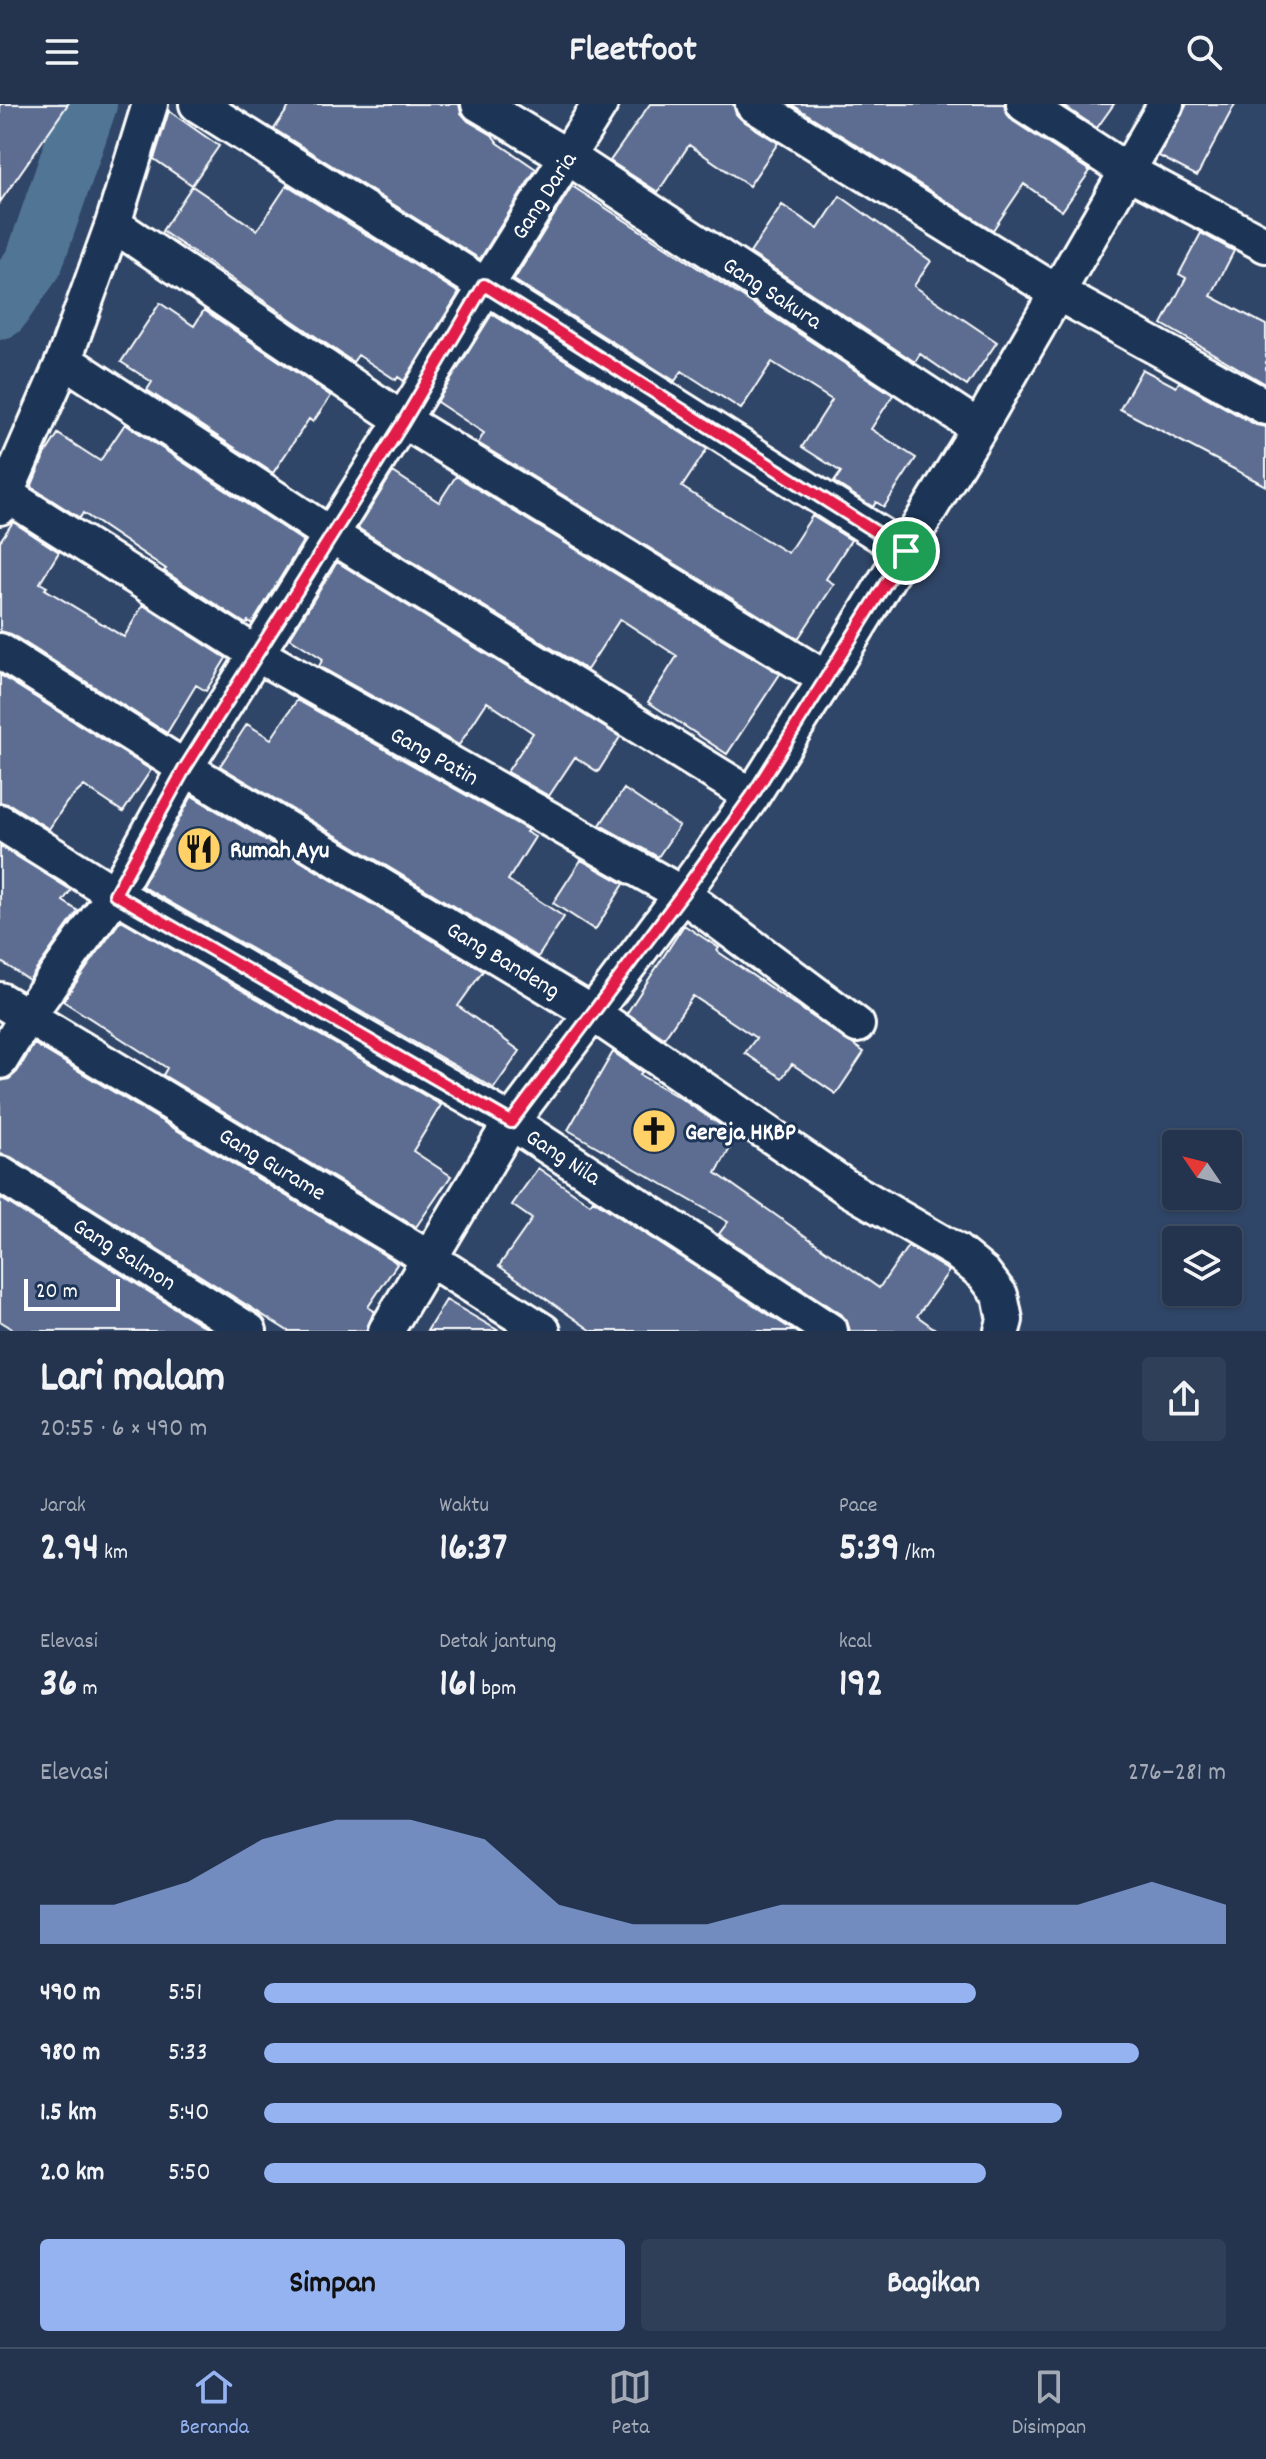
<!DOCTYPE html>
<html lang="id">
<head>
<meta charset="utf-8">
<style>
	:root { --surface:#24344e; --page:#303f58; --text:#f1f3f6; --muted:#a3aab6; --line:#414f66; --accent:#95b2f1 }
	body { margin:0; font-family:Dekko,sans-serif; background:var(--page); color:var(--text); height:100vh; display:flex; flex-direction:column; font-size:30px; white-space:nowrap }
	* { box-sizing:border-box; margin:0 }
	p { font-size:26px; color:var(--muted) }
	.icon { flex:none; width:44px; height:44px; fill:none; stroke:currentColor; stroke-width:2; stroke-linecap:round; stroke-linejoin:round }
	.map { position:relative; height:1227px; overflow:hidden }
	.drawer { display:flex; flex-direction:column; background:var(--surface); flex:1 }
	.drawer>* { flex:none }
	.needle { width:52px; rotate:305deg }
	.buttons { position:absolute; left:1162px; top:1026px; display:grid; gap:16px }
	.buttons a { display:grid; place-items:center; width:80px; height:80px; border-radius:8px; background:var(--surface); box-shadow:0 2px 6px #0004,0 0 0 2px var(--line); font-size:40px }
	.scale { position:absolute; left:24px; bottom:20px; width:96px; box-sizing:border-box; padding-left:8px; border:4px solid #fff; border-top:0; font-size:22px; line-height:28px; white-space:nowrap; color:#fff; -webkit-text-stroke:6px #1d3557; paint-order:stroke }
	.pin { position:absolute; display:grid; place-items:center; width:68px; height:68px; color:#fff; margin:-34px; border:4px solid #fff; border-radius:50%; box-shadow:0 2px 8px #0007 }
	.round { display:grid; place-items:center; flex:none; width:84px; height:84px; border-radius:8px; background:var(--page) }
	.head { display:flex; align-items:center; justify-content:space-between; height:136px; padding:0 40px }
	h1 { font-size:44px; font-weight:800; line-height:60px }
	.metrics { display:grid; grid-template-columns:repeat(3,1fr); gap:12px; height:136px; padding:8px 40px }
	.metrics div { display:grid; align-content:center }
	.metrics b { font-size:40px; font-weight:800 }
	.metrics small { font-size:22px; font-weight:400 }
	.metrics p { font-size:22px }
	.chart { height:224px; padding:16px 40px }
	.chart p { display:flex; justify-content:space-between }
	.chart svg { width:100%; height:144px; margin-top:8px; fill:var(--accent); opacity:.7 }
	.action { display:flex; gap:16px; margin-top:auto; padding:16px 40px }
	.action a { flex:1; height:92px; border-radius:8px; background:var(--accent); color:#111; font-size:32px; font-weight:800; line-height:92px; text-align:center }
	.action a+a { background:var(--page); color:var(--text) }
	ul { padding:0 40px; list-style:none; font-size:26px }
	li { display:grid; grid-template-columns:128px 96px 1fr; align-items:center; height:60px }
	li i { height:20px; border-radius:10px; background:var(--accent) }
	header { display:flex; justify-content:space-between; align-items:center; height:104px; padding:0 40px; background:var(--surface); font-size:36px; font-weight:800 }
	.tab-bar { display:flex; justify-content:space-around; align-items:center; height:112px; border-top:2px solid var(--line); background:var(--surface); font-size:22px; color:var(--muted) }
	.tab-bar a { display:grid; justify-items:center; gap:4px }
	.tab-bar .selected { color:var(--accent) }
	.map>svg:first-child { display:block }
</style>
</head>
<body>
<header><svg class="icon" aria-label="menu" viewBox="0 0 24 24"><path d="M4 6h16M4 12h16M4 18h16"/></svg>Fleetfoot<svg class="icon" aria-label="search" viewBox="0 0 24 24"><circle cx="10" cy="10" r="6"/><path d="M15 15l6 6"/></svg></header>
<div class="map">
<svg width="1266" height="1227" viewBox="0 0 1266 1227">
	<rect width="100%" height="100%" fill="#304668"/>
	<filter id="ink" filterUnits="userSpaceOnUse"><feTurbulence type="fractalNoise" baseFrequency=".0125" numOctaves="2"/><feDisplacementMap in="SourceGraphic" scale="16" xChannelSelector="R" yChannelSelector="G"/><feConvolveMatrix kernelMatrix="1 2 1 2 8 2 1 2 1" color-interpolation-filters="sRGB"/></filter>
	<g filter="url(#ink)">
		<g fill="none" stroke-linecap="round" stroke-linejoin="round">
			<path stroke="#517695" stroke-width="58" d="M0 206 34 158 88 0"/>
		</g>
		<path fill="#5b6d91" stroke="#fff" stroke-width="2" d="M0 0H68L0 98Z
			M291 0H459L461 9 468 17 492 31 498 39 536 65 480 155 274 25Z
			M650 0H733L736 10 742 16 778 39 749 82 689 41 658 88 610 57Z
			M791 0H1004L1007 10 1013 17 1090 67 1062 107 1024 80 993 126Z
			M1061 0H1114L1097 24Z
			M1187 0H1235L1197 72 1159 52Z
			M169 7 219 42 192 81 154 55Z
			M287 81 459 189 404 277 398 273 396 276 358 251 353 258 162 127 192 82 257 126Z
			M572 82 893 291 871 325 916 354 884 403 876 398 873 403 834 378 841 368 802 343 832 296 772 258 741 305 682 267 675 277 514 176Z
			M840 92 931 157 914 182 997 238 967 282 920 250 915 258 750 149 782 101 818 125Z
			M1201 129 1234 147 1211 192 1266 221V280L1162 220 1186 174 1179 170Z
			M160 199 194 222 204 206 331 292 313 318 309 315 273 369 147 286 152 278 121 258Z
			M492 210 707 345 682 383 753 428 788 449 812 412 851 436 826 475 834 480 798 535 478 339 484 329 437 298Z
			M1142 265 1176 283 1179 278 1256 321 1266 323V382L1120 305Z
			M125 320 303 437 252 520 248 517 246 520 164 467 166 465 83 409 80 414 33 384 32 381 44 352 58 330 100 357Z
			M393 368 439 398 456 372 780 570 727 650 648 598 677 552 620 515 587 566 358 424Z
			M13 418 59 448 40 479 47 483 45 485 124 533 143 501 226 554 206 587 196 581 167 629 11 530 0 527V437Z
			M337 458 620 633 598 668 575 653 549 692 507 668 533 629 487 598 459 641 319 562 323 555 290 534Z
			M0 571 151 666 123 708 84 682 67 698 49 725 11 701 0 698Z
			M297 596 528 726 526 728 535 733 508 776 564 813 538 853 220 662 247 620 271 635Z
			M624 685 679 722 658 753 600 721Z
			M192 692 483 867 458 902 520 947 494 984 142 782Z
			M0 742 71 786 63 797 78 807 29 876 0 857Z
			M581 756 624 780 595 826 553 799Z
			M121 816 441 1001 413 1047 451 1072 416 1123 163 971 167 964 63 897Z
			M684 821 719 844 717 847 864 948 836 990 792 960 782 974 745 949 756 934 693 892 664 934 627 909Z
			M34 940 394 1157 397 1160 368 1203 374 1207 366 1227H288L11 1053 0 1050V977L9 975 17 968Z
			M613 948 642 968 640 971 680 994 737 1032 716 1069 879 1184 908 1142 949 1167 917 1212 938 1227H850L847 1217 841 1210 719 1130 728 1118 568 1026Z
			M538 1064 590 1100 593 1096 794 1227H592L499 1162 532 1115 512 1101Z
			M0 1094 211 1227H16L0 1217Z
			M446 1196 499 1227H427Z"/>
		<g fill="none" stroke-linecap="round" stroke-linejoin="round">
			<g stroke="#fff" stroke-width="40">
				<path id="street" d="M197 0 906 447
					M479 0 568 53 979 324
					M753 0 1056 188 1266 303
					M1024 0 1127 67 1266 141
					M113 120 404 317 826 575
					M64 256 331 431 752 692
					M7 391 255 549 682 790 857 921
					M0 403 64 256 113 120 150 0
					M0 547 185 664 592 909 849 1085 956 1147 984 1170 1000 1191 1005 1216 1002 1227
					M0 718 115 790 511 1018 830 1227
					M0 896 430 1155 543 1227
					M0 957 28 911 115 790 185 664 600 0
					M0 1070 249 1227
					M386 1227 511 1018 682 790 752 692 826 575 979 324 1166 0"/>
			</g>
			<use href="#street" stroke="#1d3557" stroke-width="34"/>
		</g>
	</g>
	<g fill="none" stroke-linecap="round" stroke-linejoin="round" filter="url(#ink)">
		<g stroke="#fff" stroke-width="16">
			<path id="route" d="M484 181 906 447 752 692 682 790 511 1018 115 790 185 664 404 317Z"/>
		</g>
		<use href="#route" stroke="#e11d48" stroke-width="10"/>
	</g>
	<defs>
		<g id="restaurant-disc" transform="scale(2.3)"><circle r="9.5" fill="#ffd166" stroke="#1d3557"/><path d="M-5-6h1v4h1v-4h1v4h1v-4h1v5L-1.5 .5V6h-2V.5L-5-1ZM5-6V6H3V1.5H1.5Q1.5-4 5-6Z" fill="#111"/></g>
		<g id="church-disc" transform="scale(2.3)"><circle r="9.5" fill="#ffd166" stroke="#1d3557"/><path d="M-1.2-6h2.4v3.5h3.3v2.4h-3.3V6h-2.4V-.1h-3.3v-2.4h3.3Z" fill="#111"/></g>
	</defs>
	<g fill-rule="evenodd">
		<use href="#restaurant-disc" x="199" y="745"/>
		<use href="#church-disc" x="654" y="1027"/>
	</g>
	<g text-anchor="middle" stroke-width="6" stroke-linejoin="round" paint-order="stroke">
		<g font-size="24" fill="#fff" stroke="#1d3557">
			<text transform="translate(543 91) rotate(-57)" y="8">Gang Daria</text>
			<text transform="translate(773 188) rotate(33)" y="8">Gang Sakura</text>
			<text transform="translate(435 651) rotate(29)" y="8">Gang Patin</text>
			<text transform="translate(504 855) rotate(31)" y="8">Gang Bandeng</text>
			<text transform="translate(564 1052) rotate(33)" y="8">Gang Nila</text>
			<text transform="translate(273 1059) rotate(31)" y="8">Gang Gurame</text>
			<text transform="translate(125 1149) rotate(32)" y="8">Gang Salmon</text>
		</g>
		<g font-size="24" font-weight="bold" fill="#fff" stroke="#1d3557" text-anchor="start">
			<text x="230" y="753">Rumah Ayu</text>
			<text x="685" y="1035">Gereja HKBP</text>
		</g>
	</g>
</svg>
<div class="buttons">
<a><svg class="needle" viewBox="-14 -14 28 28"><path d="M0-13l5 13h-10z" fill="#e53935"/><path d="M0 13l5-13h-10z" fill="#a3aab6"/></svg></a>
<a><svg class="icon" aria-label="layers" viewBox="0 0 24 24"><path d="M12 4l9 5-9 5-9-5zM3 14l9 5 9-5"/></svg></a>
</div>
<div class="scale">20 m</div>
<div class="pin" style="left:906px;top:447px;background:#1e9e55"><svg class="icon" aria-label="arrive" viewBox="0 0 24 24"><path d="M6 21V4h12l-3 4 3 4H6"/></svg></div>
</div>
<section class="drawer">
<div class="head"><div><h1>Lari malam</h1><p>20:55 · 6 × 490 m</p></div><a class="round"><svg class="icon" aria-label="share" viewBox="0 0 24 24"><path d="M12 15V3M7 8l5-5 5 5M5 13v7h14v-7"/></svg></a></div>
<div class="metrics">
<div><p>Jarak</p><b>2.94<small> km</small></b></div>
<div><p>Waktu</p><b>16:37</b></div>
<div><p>Pace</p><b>5:39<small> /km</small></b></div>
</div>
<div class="metrics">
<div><p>Elevasi</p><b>36<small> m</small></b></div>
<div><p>Detak jantung</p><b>161<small> bpm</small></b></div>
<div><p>kcal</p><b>192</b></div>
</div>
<div class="chart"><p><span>Elevasi</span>276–281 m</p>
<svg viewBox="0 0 160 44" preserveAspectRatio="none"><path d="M0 44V32L10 32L20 25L30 12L40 6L50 6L60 12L70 32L80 38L90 38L100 32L110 32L120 32L130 32L140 32L150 25L160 32V44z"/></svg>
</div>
<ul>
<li><b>490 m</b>5:51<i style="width:74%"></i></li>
<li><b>980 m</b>5:33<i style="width:91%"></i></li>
<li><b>1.5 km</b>5:40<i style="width:83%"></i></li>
<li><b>2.0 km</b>5:50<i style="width:75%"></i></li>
</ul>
<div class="action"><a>Simpan</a><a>Bagikan</a></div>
</section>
<nav class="tab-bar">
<a class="selected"><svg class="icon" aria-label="home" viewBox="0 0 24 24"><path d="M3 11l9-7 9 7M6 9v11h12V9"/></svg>Beranda</a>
<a><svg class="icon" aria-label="map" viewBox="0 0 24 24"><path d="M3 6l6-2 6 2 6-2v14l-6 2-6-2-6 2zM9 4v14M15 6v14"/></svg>Peta</a>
<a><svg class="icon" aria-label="saved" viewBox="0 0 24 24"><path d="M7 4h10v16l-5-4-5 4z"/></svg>Disimpan</a>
</nav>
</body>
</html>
